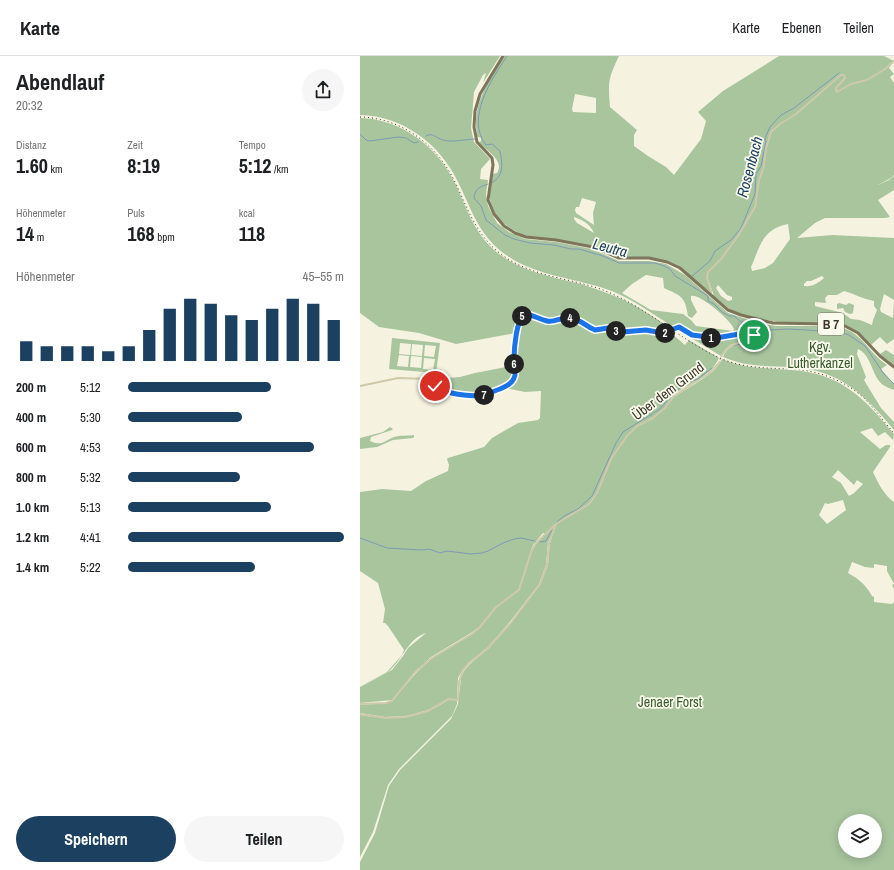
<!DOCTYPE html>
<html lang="de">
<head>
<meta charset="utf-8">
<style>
	:root { --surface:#fff; --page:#f6f6f6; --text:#202124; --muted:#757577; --line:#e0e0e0; --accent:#1c4060 }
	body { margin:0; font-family:"Archivo Narrow",sans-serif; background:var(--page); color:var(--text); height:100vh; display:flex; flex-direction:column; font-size:15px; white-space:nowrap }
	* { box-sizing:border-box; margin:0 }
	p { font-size:13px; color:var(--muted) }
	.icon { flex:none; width:22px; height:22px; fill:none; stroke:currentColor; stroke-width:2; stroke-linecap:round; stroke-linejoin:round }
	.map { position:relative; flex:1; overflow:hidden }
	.side { display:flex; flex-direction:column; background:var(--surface); width:360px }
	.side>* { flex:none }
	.tools { position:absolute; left:478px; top:758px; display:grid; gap:8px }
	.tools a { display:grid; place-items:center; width:44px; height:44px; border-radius:50%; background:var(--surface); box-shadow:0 2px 10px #0003; font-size:20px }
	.pin { position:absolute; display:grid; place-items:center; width:34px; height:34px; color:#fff; margin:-17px; border:2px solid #fff; border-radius:50%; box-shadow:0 1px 4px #0007 }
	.km { position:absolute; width:20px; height:20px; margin:-10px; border-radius:50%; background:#222; color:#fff; font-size:11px; line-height:20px; text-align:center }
	.round { display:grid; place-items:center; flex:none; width:42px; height:42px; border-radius:21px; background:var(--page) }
	.overview { display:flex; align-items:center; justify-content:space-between; height:68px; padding:0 16px }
	h1 { font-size:22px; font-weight:700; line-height:30px }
	.metrics { display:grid; grid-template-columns:repeat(3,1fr); gap:6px; height:68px; padding:4px 16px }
	.metrics div { display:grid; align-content:center }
	.metrics b { font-size:20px; font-weight:700 }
	.metrics small { font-size:11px; font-weight:400 }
	.metrics p { font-size:11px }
	.chart { height:112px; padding:8px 16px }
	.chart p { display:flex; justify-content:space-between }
	.chart svg { width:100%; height:72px; margin-top:4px; stroke:var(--accent); stroke-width:6 }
	.action { display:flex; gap:8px; margin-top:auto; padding:8px 16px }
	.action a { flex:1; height:46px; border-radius:24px; background:var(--accent); color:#fff; font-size:16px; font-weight:700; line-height:46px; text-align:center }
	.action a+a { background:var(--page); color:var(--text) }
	ul { padding:0 16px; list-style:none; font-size:13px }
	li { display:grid; grid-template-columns:64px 48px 1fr; align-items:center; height:30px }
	li i { height:10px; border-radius:5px; background:var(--accent) }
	header { display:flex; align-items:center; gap:24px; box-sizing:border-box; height:56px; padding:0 20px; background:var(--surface); border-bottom:1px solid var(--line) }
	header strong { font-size:19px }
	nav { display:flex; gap:22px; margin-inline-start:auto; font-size:14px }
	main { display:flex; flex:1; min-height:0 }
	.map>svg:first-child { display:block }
</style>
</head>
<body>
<header>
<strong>Karte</strong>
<nav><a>Karte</a><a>Ebenen</a><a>Teilen</a></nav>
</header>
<main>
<section class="side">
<div class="overview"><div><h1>Abendlauf</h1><p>20:32</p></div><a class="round"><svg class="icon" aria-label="share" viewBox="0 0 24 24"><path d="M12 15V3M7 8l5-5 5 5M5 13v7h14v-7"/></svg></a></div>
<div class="metrics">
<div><p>Distanz</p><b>1.60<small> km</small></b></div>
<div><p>Zeit</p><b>8:19</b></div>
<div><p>Tempo</p><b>5:12<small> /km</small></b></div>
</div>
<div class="metrics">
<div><p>Höhenmeter</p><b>14<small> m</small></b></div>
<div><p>Puls</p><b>168<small> bpm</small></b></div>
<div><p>kcal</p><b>118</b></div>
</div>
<div class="chart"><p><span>Höhenmeter</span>45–55 m</p>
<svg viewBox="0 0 160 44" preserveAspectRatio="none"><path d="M5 44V32M15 44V35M25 44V35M35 44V35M45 44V38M55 44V35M65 44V25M75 44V12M85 44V6M95 44V9M105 44V16M115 44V19M125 44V12M135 44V6M145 44V9M155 44V19"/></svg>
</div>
<ul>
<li><b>200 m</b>5:12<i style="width:66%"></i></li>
<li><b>400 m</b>5:30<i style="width:53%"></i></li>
<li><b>600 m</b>4:53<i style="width:86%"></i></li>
<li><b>800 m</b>5:32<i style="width:52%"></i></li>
<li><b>1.0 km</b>5:13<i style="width:66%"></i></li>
<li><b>1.2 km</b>4:41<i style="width:100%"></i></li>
<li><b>1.4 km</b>5:22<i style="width:59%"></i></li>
</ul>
<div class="action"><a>Speichern</a><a>Teilen</a></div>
</section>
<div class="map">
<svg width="534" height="814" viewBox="0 0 534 814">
	<rect width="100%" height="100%" fill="#f5f3e0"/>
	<path fill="#a8c59e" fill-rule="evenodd" d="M0 0H140L123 27 126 17 123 19 114 36 111 72 114 86 130 103 121 113 120 123 128 124 126 138 128 150 137 167 149 176 165 183 196 186 232 193 259 205H289L306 208 325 219 368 257 398 267 397 274 393 276 395 278 388 283 370 289 361 300 316 273 320 272 330 279 337 280 330 278 320 271 315 272C294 259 274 244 252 235 211 220 167 221 134 189 116 171 109 148 98 126 80 88 43 60 0 59ZM286 219 303 222 304 232C321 240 325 240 328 260L332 262 337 256 331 244V240C339 237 371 264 374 273L373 275 336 270 331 264 323 258 291 254 262 237 272 228Z
		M144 0H259C248 23 248 26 250 51L277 74 274 79V90L288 100 306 111 314 119 341 83 346 65 338 56 363 35 419 0H524L534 5 529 12 534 18 530 21 534 27V119L531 122 518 129 529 124 534 120V134L518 144 530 161 525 162H465L455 167 437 182 472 179 534 182V283L527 288 520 281 511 289C503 280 493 271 480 268L417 266 386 260 371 254 354 240 348 223 351 237 320 212 301 204 257 201 237 192 167 180C151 174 132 163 130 143 129 135 131 126 132 118L137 117C145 104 126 95 119 86L121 85V82L118 81V83C110 51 128 26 144 0ZM215 38 236 42V57L213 56 212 53ZM222 142 236 146 233 157 234 169 216 157 215 154 216 151H219ZM214 161C223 164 230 168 234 177L217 167 214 163ZM428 168 430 183 413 207 405 212 392 215 391 211C400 191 402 173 428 168ZM462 220 464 222C458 227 453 231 444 230V228L447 225H451ZM358 229 367 239 372 241V244L368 245 361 240 356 232ZM484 235C495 238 503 243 514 245V250L517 254 513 264 512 269 500 264 491 263 483 257 455 250V246L466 247 465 242 468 239H477ZM524 238 534 244 533 262 521 256 520 253Z
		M0 62C41 63 77 90 95 127 106 150 113 174 132 192 157 215 189 220 221 228 231 231 242 235 252 239 274 247 293 261 312 273 301 278 296 273 285 273 276 274 268 277 260 276 247 273 250 271 235 273 228 270 223 264 216 263 206 260 197 267 188 264 180 263 171 255 163 259 158 261 158 268 157 273L153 271 156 277 96 288 59 277 19 271 0 257Z
		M479 247 486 249 489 247 494 249 493 257 490 258 485 256 483 252 477 253V248Z
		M167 259 188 266 203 263 215 264 221 266 235 275 244 273 260 277 276 276 286 274 303 278 310 276 325 289 329 284 359 302C350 321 331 326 315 338L316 340C331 329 354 320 362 303 385 313 407 312 431 314 481 317 504 342 534 378L533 384 525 376 518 380 512 372 500 376 520 393 526 389H530V391L513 416C518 427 524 439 534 446V533L532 529 534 528 527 515V510L514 508V512L505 511 492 506 488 517C500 524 505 528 512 540L514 541V546L532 548 534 546V814H0V806L15 777 29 730 40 714 91 663 98 648 101 622 104 615 110 608 129 592 150 568 180 529 188 509 190 487 192 481 191 480 188 486 186 509 179 528 149 567 127 592 108 607 103 613 98 622 97 643H88L68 654 46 660 25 661 0 657V649L26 647 32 645 56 617 72 602 112 578 120 572 136 552 159 534 173 492 185 478 183 477 173 489 159 533 136 551 119 571 111 577 71 601 55 616 32 644 0 647V631L32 614 43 600 48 592 66 577C48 582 42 605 28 616L0 630 27 616 42 599 44 594 28 570 25 567H23L25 553 18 527 0 515V436L22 433 51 435 66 425 88 415 89 409 87 403 88 402 124 391 132 382 158 367 178 364 180 362 181 335 165 336 145 332 151 328 155 323 157 325 158 308H155L154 306 157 278 162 262ZM478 414 494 429 497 424 503 428 494 437 489 440 481 427 472 421ZM483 444 486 454 467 468 459 459 465 447 468 448ZM485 765H515V795H485Z
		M400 268 417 270H475C502 274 506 295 527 309L521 313 534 328V334C529 332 523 330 520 326 511 316 511 299 498 293L497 298 506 321 504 324 521 352 534 366V374C505 339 480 314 432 311 407 310 386 311 363 301 370 282 394 293 400 268Z
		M32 282 80 287 76 317 29 313ZM40 287 51 288 50 299 39 298ZM52 288 63 289 62 300 51 299ZM65 289 76 290 74 301 64 300ZM39 299 49 300 48 311 37 310ZM51 300 62 301 61 312 50 311ZM64 302 75 303 73 314 63 313Z
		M526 294 534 299V309L520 298Z
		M152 306 153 310 152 311H154V319L152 324 142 331 122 338 96 337 80 333 76 330 73 324 75 323 100 321 115 317 151 310Z
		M30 371 33 373 32 374 11 381 10 385C22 391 25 384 34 381 40 379 48 380 54 379V381L53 382 33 384 17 391 0 393V382L23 376Z
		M88 644H97V648L92 660 39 713 28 729 13 776 0 801V659C34 664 59 664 88 644Z"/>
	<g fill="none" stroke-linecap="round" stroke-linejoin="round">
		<path stroke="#7d9bb4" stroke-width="1" d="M0 78 6 84 10 85 38 81 46 82 54 87 58 86
			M66 80C73 76 76 82 83 84 91 87 106 83 115 83
			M131 127C145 120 142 107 140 95L132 88 126 89C105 62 132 23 147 0
			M128 128C120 131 115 132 114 142L121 150 126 164 145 179 154 183 170 187 194 189 211 193H219L243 200 259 207H295L304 210 310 213 315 220 348 240V245L354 248 362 256 369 260H374L381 266H387L410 274 429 273 479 276 489 279 505 290 524 318 534 328
			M332 220 350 205 355 195 371 184 381 172 395 138 396 118 401 110 406 85 405 82 410 71 421 59 434 52 479 17
			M373 290 393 284 410 274
			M197 466 204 460 218 453 232 440 256 387 263 376 300 353 314 336 329 326 338 323 352 312
			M0 482 27 492 62 494 69 493 80 497 87 495 111 498 122 497 128 495 143 487 154 483 161 482 175 485
			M180 486 186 485 192 474"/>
		<path stroke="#d0cdbc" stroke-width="2" stroke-dasharray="2 1" stroke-linecap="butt" d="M359 307 362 299"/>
		<path stroke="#cec9aa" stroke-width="2" d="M351 239V234L347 222 348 216 361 203 378 180 395 151 399 124 404 110 406 92 411 76 420 68 436 58 481 19H484L485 22 476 32V34L477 36 491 28 507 24 525 13 534 5
			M317 272H320L332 279 356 282 389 276 396 277
			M362 299C373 280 394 293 400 265
			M0 330 38 322 68 323 79 333 102 339H122L143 331 153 325 155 320 154 302 157 278 161 262 165 258C173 259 179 263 187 265 194 267 201 261 209 262 221 263 225 271 235 274L248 272 260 276H276L286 274 303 277 310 275
			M0 648 26 647 32 645 55 616 72 602 112 578 119 572 136 551 159 534 171 496 176 487 196 468 229 448 237 437 251 403 267 380 277 370 293 362 305 352 314 340 348 318 359 307
			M0 658 25 662 46 661 68 655 88 643 98 644 99 626 103 614 109 607 125 595 150 568 180 528 187 509 189 487 196 468"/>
		<path stroke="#7e755a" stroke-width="3" d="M143 0 120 38 115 55 114 71 117 86 132 102 133 109 128 144 134 158 144 170 155 177 166 181 196 184 233 191 259 202H289L307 206 320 212 368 254 381 259 413 267 469 268 485 270 498 277 520 300 534 311"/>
		<path stroke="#3b372a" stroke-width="1" stroke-dasharray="1 3" stroke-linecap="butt" d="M0 61C42 62 77 89 95 126 107 151 115 176 137 195 168 221 208 221 243 234 287 251 321 285 362 303 384 312 406 312 430 313 457 314 484 324 504 342 515 353 524 366 534 377"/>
		<path stroke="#cec9aa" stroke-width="2" d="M310 275 317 272"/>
	</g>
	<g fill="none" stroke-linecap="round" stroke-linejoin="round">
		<g stroke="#fff" stroke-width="8">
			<path id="route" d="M75 330C85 338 110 341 122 339 128 338 134 335 140 333 145 331 152 328 154 322 157 317 154 310 154 304 154 294 156 263 165 258 173 259 179 263 187 265 194 267 201 261 209 262 221 263 225 270 235 274L248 272 262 276 286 274 303 277 319 271 332 279 356 282 391 276 396 277 394 279"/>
		</g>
		<use href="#route" stroke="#1a73e8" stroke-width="5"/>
	</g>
	<g text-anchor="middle" stroke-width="3.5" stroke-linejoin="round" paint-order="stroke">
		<rect fill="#fbfbed" stroke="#757264" stroke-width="1" x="458" y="257" width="26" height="22" rx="3"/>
		<g font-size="13" font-weight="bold" fill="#3b372a">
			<text x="471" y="273">B 7</text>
		</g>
		<g font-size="14" fill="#375b2c" stroke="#fbfbed">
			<text x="460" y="296">Kgv.<tspan x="460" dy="16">Lutherkanzel</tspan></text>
			<text x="310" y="651">Jenaer Forst</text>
		</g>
		<g font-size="14" fill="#3b372a" stroke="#fbfbed">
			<text transform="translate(308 335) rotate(-37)" y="5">Über dem Grund</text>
		</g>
		<g font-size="15" font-style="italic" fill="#1c4060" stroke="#fbfbed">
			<text transform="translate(390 111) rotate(-75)" y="5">Rosenbach</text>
			<text transform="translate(250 192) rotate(15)" y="5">Leutra</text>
		</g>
	</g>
</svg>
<div class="tools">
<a><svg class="icon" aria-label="layers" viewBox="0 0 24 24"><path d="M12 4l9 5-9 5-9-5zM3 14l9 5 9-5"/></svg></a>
</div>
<div class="pin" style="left:394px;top:279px;background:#1e9e55"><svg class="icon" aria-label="arrive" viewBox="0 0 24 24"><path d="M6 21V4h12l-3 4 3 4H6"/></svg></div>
<div class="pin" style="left:75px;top:330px;background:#d93025"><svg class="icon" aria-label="check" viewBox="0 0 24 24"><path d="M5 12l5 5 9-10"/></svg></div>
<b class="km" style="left:351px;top:282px">1</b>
<b class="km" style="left:305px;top:277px">2</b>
<b class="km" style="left:256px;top:275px">3</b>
<b class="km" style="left:210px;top:262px">4</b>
<b class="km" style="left:162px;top:260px">5</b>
<b class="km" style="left:154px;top:308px">6</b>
<b class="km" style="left:124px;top:339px">7</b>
</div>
</main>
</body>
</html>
